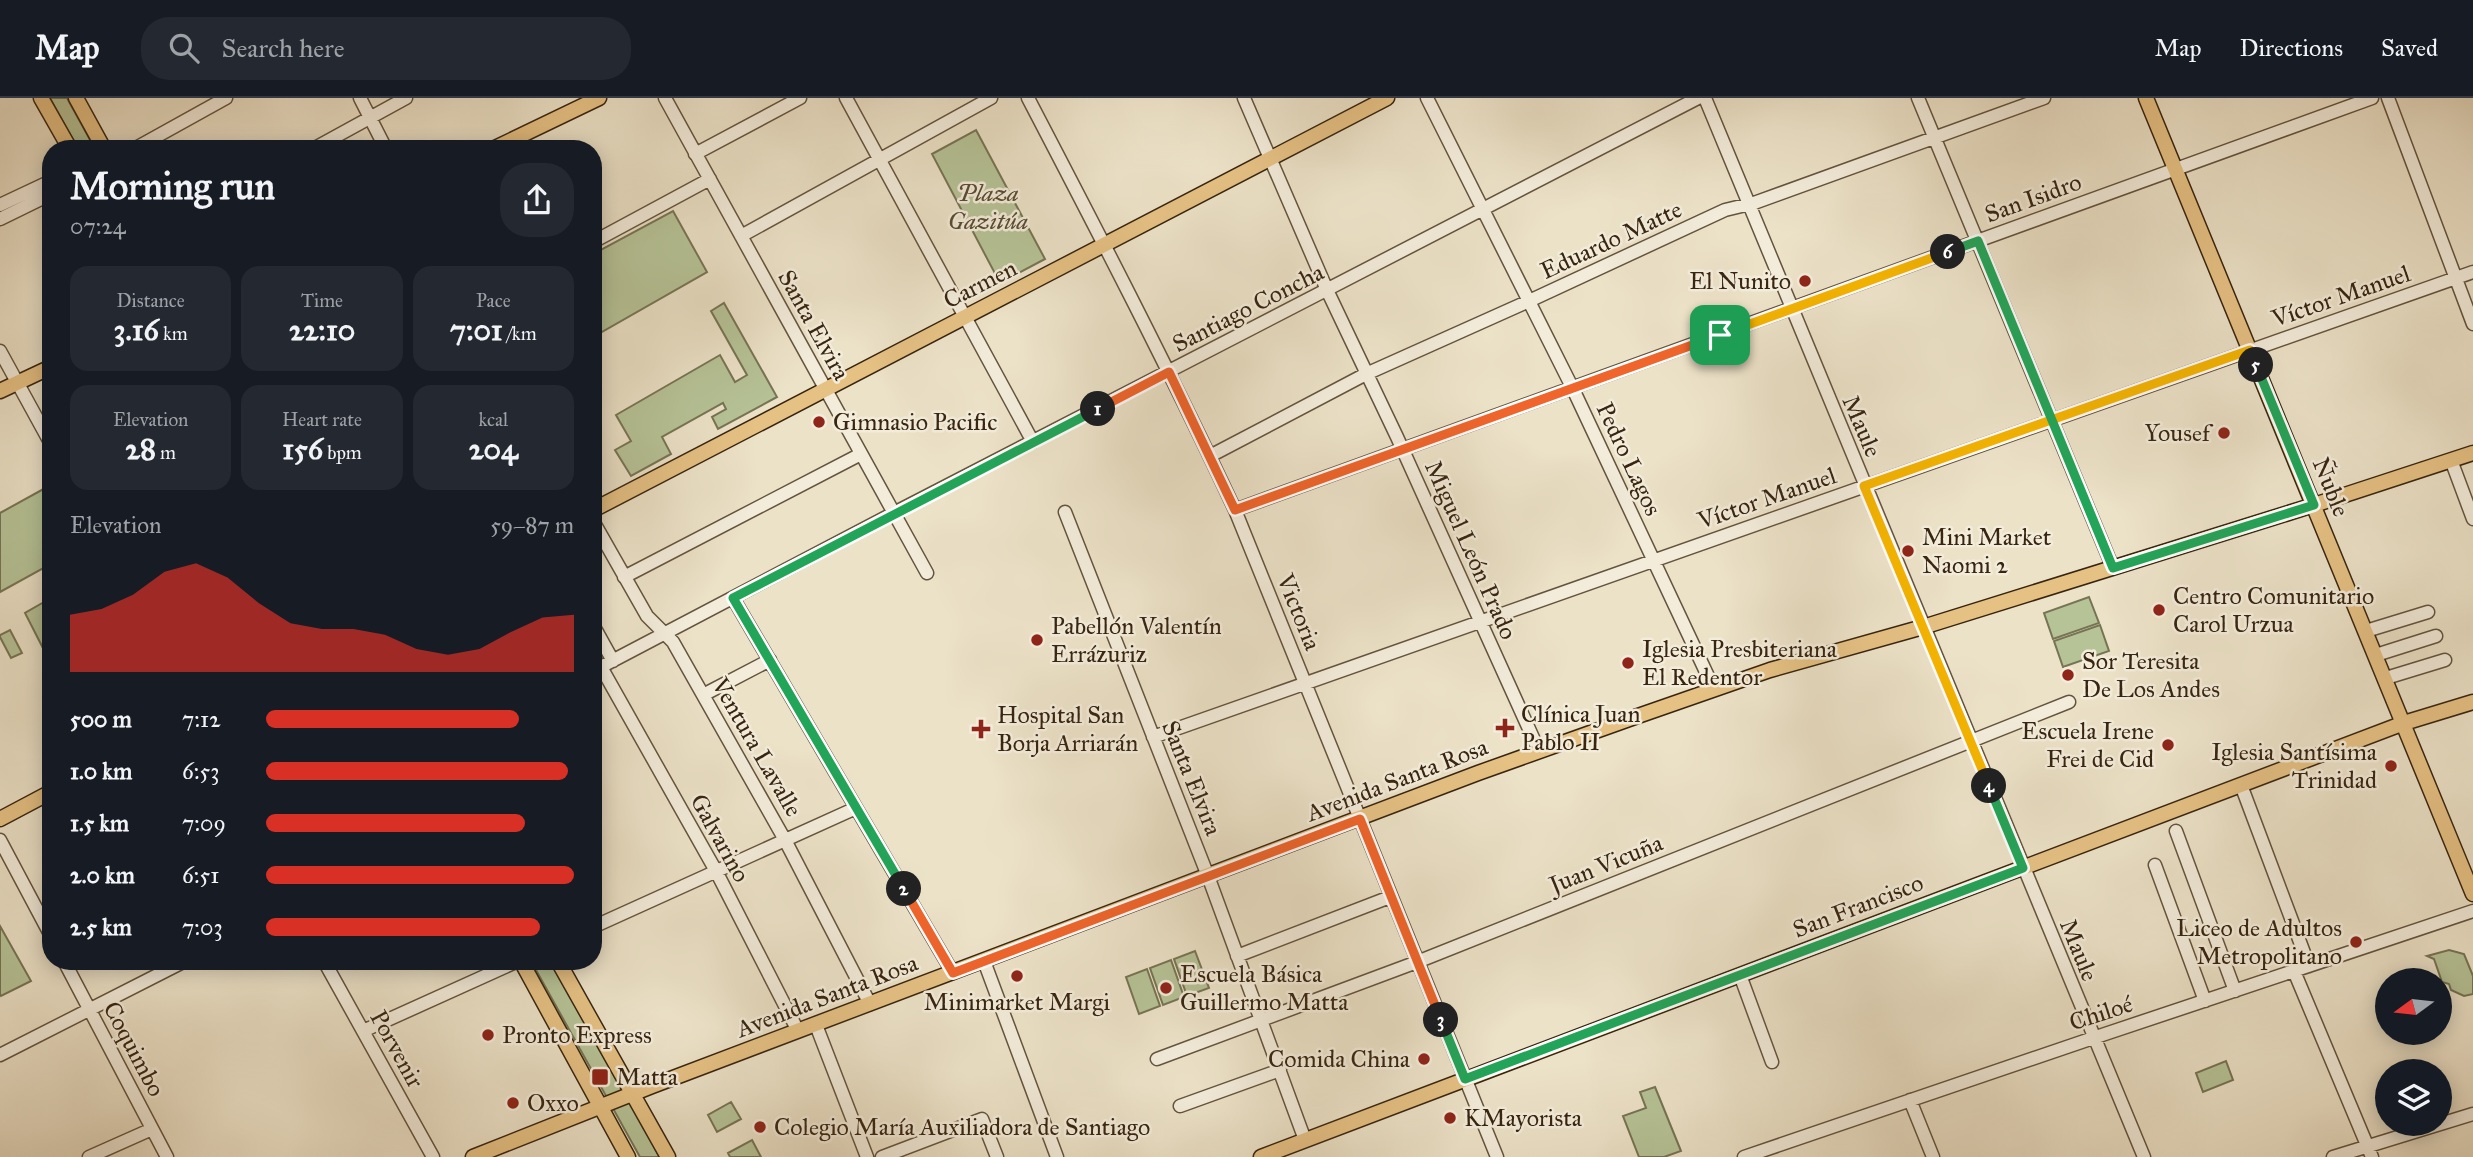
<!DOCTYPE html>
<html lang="en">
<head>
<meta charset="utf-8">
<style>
	:root { --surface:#171b24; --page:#242831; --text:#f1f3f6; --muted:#9ea1a6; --line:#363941; --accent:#d93025 }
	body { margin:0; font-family:"IM FELL Great Primer",serif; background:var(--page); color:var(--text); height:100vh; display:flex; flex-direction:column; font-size:26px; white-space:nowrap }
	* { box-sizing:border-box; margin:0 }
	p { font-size:23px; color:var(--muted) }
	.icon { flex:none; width:38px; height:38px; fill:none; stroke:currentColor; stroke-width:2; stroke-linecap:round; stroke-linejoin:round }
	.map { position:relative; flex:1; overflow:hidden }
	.sheet { position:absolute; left:42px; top:42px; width:560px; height:830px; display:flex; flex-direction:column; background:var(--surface); border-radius:28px; box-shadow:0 4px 18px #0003 }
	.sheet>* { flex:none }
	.needle { width:46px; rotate:255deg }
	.tools { position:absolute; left:2375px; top:870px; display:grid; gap:14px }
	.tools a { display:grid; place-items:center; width:77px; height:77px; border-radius:50%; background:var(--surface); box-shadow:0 4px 18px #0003; font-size:35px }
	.pin { position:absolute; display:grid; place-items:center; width:60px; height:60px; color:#fff; margin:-30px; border-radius:14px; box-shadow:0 4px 10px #0006 }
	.km { position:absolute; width:35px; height:35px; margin:-18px; border-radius:50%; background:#222; color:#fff; font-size:19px; line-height:35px; text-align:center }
	.round { display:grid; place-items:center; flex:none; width:74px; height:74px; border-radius:28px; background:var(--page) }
	.overview { display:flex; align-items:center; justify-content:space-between; height:119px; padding:0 28px }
	h1 { font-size:38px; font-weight:800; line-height:52px }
	.figures { display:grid; grid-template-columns:repeat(3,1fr); gap:10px; height:119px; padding:7px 28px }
	.figures div { display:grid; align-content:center; border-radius:18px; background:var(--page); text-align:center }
	.figures b { font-size:30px; font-weight:800 }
	.figures small { font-size:19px; font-weight:400 }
	.figures p { font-size:19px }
	.chart { height:196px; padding:14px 28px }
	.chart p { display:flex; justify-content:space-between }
	.chart svg { width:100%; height:126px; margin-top:7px; fill:var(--accent); opacity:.7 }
	ul { padding:0 28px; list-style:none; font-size:23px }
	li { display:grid; grid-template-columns:112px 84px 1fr; align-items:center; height:52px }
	li i { height:18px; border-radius:9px; background:var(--accent) }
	header { display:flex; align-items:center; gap:42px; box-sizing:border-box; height:98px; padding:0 35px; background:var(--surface); border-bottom:2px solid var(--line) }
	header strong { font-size:33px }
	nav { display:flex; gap:38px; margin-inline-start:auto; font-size:24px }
	.search { width:490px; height:63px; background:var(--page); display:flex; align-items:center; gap:18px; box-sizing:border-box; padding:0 24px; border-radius:28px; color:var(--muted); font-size:26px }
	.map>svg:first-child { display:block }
</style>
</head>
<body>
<header>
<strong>Map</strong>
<div class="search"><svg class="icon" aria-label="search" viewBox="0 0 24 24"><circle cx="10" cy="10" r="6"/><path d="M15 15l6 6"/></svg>Search here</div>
<nav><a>Map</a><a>Directions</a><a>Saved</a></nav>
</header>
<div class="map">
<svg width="2473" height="1059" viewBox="0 0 2473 1059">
	<rect width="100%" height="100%" fill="#ece2c8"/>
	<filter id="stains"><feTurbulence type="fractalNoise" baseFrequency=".00286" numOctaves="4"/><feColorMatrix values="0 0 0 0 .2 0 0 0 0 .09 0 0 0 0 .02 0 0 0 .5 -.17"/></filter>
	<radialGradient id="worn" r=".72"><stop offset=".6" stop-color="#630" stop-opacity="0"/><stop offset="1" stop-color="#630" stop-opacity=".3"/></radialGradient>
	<path fill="#b6c397" stroke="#767454" stroke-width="2" d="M50 0H67L95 51H78Z
		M976 32 1045 161 1000 185 932 56Z
		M673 113 707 174 593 239V156Z
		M724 205 777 299 718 331 712 319 726 311 723 305 662 339 671 356 631 378 615 352 631 343 616 317 720 257 735 284 747 277 711 213Z
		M49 388 51 392V466L0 494V415Z
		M2089 499 2099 525 2053 541 2044 515Z
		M44 504 51 516V553L46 556 25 515Z
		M2100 527 2109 553 2063 569 2054 543Z
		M10 532 22 555 11 560 0 539V537Z
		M0 828 31 883 1 898 0 896Z
		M2449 852 2464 856 2473 878V896L2464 898 2451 892 2449 886 2442 884 2434 861 2427 858Z
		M1195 853 1209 890 1187 898 1174 861Z
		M1171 862 1184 899 1163 907 1150 870Z
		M531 863H551L660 1059H640Z
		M1147 871 1160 908 1139 916 1126 879Z
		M2226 963 2233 982 2203 994 2196 975Z
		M1655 989 1681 1053 1664 1059H1639L1623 1018 1646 1010 1640 994Z
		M731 1004 741 1021 717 1034 708 1017Z
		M752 1042 761 1059H730L728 1055Z"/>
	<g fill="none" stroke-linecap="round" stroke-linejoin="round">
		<g stroke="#64543e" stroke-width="15">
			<path id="minor" d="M360 0 386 51
				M665 0 927 475
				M846 0 1033 344
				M1028 0C1099 136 1170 273 1235 412L1497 1059
				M1244 0 1327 192 1397 339 1539 653
				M1427 0 1573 291 1714 591
				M1705 0 2144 1059
				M1918 0 2113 470
				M2388 0 2473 226
				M134 51 226 0
				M313 51 406 0
				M695 56 800 0
				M0 107 51 83
				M0 121 51 96
				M741 138 991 0
				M593 144 710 81
				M0 253 51 346
				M1210 358 1366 276 1529 203 1725 112 1754 105 2044 0
				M2451 362 2473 421
				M1235 412 2372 0
				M1065 414 1208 778 1305 1042
				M593 423 647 518 673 544 785 742 870 906
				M624 479 861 356
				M733 500 953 875
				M593 527 613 563
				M2366 533 2428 514
				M2376 557 2436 538
				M601 569 716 773 798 933
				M593 573 894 415 1698 0
				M2386 580 2445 562
				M703 597 770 562
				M1153 639 2473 174
				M2241 687 2309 868
				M2176 733 2235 893
				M0 742 51 838
				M2155 767 2205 903
				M593 829 856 710
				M1237 858 1390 799
				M64 863 167 1059
				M324 863 433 1059
				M984 863 1057 1059
				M2294 873 2372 1059
				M1740 877 1772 964
				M816 927 867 1059
				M363 933 518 863
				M0 957 185 863
				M1157 961 1417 864 2069 604
				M1910 1002 1933 1059
				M1180 1008 1280 972
				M89 1059 152 1031
				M882 1059 982 1021 997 1059
				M1744 1059 2105 936 2473 813
				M2333 1059 2473 1016"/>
		</g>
		<g stroke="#372510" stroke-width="17">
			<path id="major" d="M41 0 70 51
				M76 0 104 51
				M2146 0 2473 796
				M493 51 599 0
				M0 293 51 269
				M593 412 1387 0
				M0 721 51 694
				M521 863 628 1059
				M558 863 668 1059
				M473 1059 652 988 1478 675 1635 619 1770 572 1923 529 2314 407 2473 355
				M1261 1059 2404 625 2473 604"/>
		</g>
		<use href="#minor" stroke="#f3ecdb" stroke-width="12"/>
		<use href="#major" stroke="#e6c184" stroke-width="14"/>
	</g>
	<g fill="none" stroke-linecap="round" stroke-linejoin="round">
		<g stroke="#fff" stroke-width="14">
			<path id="split-1" d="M1098 311 1169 274 1235 412 1720 237"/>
		</g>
		<g stroke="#fff" stroke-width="14">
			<path id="split-2" d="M904 791 733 500 1098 311"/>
		</g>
		<g stroke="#fff" stroke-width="14">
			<path id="split-3" d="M904 791 953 875 1360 721 1441 922"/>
		</g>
		<g stroke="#fff" stroke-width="14">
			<path id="split-4" d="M1441 922 1465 981 2023 770 1989 688"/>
		</g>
		<g stroke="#fff" stroke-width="14">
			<path id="split-5" d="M1989 688 1864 388 2250 252 2256 267"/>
		</g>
		<g stroke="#fff" stroke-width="14">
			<path id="split-6" d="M1948 154 1978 143 2113 470 2314 407 2256 267"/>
		</g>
		<g stroke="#fff" stroke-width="14">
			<path id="split-7" d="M1720 237 1948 154"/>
		</g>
		<use href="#split-1" stroke="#f0652b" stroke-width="9"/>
		<use href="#split-2" stroke="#22a559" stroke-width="9"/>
		<use href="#split-3" stroke="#f0652b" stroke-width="9"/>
		<use href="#split-4" stroke="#22a559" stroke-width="9"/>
		<use href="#split-5" stroke="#f5b400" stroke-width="9"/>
		<use href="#split-6" stroke="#22a559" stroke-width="9"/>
		<use href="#split-7" stroke="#f5b400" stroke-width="9"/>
	</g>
	<g fill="#8f2418" stroke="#f3ecdb" stroke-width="2.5">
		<circle cx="1805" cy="183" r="7"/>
		<circle cx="819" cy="324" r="7"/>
		<circle cx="2224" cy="335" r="7"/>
		<circle cx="1908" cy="453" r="7"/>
		<circle cx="2159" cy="512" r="7"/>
		<circle cx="1037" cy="542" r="7"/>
		<circle cx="1628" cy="565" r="7"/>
		<circle cx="2068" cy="577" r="7"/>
		<path d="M1501.5 619.5h7v7h7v7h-7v7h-7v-7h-7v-7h7z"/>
		<path d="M977.5 620.5h7v7h7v7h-7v7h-7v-7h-7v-7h7z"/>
		<circle cx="2168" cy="647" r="7"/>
		<circle cx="2391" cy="668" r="7"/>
		<circle cx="2356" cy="844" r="7"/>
		<circle cx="1017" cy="878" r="7"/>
		<circle cx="1166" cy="890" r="7"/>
		<circle cx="488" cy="937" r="7"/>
		<circle cx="1424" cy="961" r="7"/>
		<rect x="591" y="970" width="18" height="18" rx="3.5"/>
		<circle cx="513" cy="1005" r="7"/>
		<circle cx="1450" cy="1020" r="7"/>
		<circle cx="760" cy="1029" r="7"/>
	</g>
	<g text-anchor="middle" stroke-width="5" stroke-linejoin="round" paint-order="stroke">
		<g font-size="24" font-style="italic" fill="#574c32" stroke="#f3ecdb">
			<text x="988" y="103">Plaza<tspan x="988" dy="28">Gazitúa</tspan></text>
		</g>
		<g font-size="24" fill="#372510" stroke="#f3ecdb">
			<text transform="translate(2033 100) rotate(-20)" y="8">San Isidro</text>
			<text transform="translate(1611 142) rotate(-25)" y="8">Eduardo Matte</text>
			<text transform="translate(980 186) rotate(-27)" y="8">Carmen</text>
			<text transform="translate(2341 198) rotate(-19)" y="8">Víctor Manuel</text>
			<text transform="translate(1248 210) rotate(-27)" y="8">Santiago Concha</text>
			<text transform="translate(814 227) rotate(61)" y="8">Santa Elvira</text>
			<text transform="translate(1862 328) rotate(67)" y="8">Maule</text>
			<text transform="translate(1629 361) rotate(65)" y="8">Pedro Lagos</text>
			<text transform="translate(2331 389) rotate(68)" y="8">Ñuble</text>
			<text transform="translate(1767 400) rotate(-19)" y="8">Víctor Manuel</text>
			<text transform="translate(1471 452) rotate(66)" y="8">Miguel León Prado</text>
			<text transform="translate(1299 514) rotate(68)" y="8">Victoria</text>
			<text transform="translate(757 649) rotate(60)" y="8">Ventura Lavalle</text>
			<text transform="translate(1192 680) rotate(68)" y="8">Santa Elvira</text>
			<text transform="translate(1397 682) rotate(-21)" y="8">Avenida Santa Rosa</text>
			<text transform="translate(720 740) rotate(61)" y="8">Galvarino</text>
			<text transform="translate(1606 766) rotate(-22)" y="8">Juan Vicuña</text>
			<text transform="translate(1858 808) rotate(-21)" y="8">San Francisco</text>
			<text transform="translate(2079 852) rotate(68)" y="8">Maule</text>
			<text transform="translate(827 898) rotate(-21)" y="8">Avenida Santa Rosa</text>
			<text transform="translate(2101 915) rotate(-18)" y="8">Chiloé</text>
			<text transform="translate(134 951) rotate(62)" y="8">Coquimbo</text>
			<text transform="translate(397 951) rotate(61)" y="8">Porvenir</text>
		</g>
		<g font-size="24" fill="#372510" stroke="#f3ecdb" text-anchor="start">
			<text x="1791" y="191" text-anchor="end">El Nunito</text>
			<text x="833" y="332">Gimnasio Pacific</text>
			<text x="2210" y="343" text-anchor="end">Yousef</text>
			<text x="1922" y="447">Mini Market<tspan x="1922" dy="28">Naomi 2</tspan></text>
			<text x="2173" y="506">Centro Comunitario<tspan x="2173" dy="28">Carol Urzua</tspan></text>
			<text x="1051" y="536">Pabellón Valentín<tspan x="1051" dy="28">Errázuriz</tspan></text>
			<text x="1642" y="559">Iglesia Presbiteriana<tspan x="1642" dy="28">El Redentor</tspan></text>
			<text x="2082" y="571">Sor Teresita<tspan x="2082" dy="28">De Los Andes</tspan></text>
			<text x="1521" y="624">Clínica Juan<tspan x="1521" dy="28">Pablo II</tspan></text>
			<text x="997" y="625">Hospital San<tspan x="997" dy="28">Borja Arriarán</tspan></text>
			<text x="2154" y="641" text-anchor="end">Escuela Irene<tspan x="2154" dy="28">Frei de Cid</tspan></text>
			<text x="2377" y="662" text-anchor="end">Iglesia Santísima<tspan x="2377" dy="28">Trinidad</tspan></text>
			<text x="2342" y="838" text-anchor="end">Liceo de Adultos<tspan x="2342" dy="28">Metropolitano</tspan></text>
			<text x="1180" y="884">Escuela Básica<tspan x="1180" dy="28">Guillermo Matta</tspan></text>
			<text x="1017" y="912" text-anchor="middle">Minimarket Margi</text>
			<text x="502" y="945">Pronto Express</text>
			<text x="1410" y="969" text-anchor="end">Comida China</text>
			<text x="616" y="987">Matta</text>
			<text x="527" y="1013">Oxxo</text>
			<text x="1464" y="1028">KMayorista</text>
			<text x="774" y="1037">Colegio María Auxiliadora de Santiago</text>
		</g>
	</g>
	<rect width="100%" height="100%" filter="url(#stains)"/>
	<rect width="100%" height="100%" fill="url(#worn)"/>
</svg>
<div class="tools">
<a><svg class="needle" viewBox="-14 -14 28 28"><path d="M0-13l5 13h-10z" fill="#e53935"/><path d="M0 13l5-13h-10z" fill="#9ea1a6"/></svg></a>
<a><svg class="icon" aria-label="layers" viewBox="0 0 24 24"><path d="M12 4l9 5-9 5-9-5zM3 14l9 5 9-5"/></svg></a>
</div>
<div class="pin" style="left:1720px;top:237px;background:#1e9e55"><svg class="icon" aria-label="arrive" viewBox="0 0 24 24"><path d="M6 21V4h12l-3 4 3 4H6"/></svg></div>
<b class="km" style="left:1098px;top:311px">1</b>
<b class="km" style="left:904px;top:791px">2</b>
<b class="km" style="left:1441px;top:922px">3</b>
<b class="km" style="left:1989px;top:688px">4</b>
<b class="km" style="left:2256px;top:267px">5</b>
<b class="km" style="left:1948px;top:154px">6</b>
<section class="sheet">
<div class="overview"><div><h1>Morning run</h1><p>07:24</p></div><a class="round"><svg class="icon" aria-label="share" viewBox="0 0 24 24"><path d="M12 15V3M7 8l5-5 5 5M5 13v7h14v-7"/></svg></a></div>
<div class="figures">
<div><p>Distance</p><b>3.16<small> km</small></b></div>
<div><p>Time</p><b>22:10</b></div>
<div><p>Pace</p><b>7:01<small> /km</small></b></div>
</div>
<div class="figures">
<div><p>Elevation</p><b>28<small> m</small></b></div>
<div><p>Heart rate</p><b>156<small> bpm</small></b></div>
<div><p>kcal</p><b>204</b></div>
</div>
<div class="chart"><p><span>Elevation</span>59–87 m</p>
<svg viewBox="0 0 160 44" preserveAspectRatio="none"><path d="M0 44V24L10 22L20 17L30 9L40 6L50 11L60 20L70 27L80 29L90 29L100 31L110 36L120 38L130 36L140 30L150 25L160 24V44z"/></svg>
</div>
<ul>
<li><b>500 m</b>7:12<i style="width:82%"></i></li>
<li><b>1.0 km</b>6:53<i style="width:98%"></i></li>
<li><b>1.5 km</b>7:09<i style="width:84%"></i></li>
<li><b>2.0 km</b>6:51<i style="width:100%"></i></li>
<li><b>2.5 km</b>7:03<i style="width:89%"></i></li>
</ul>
</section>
</div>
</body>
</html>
